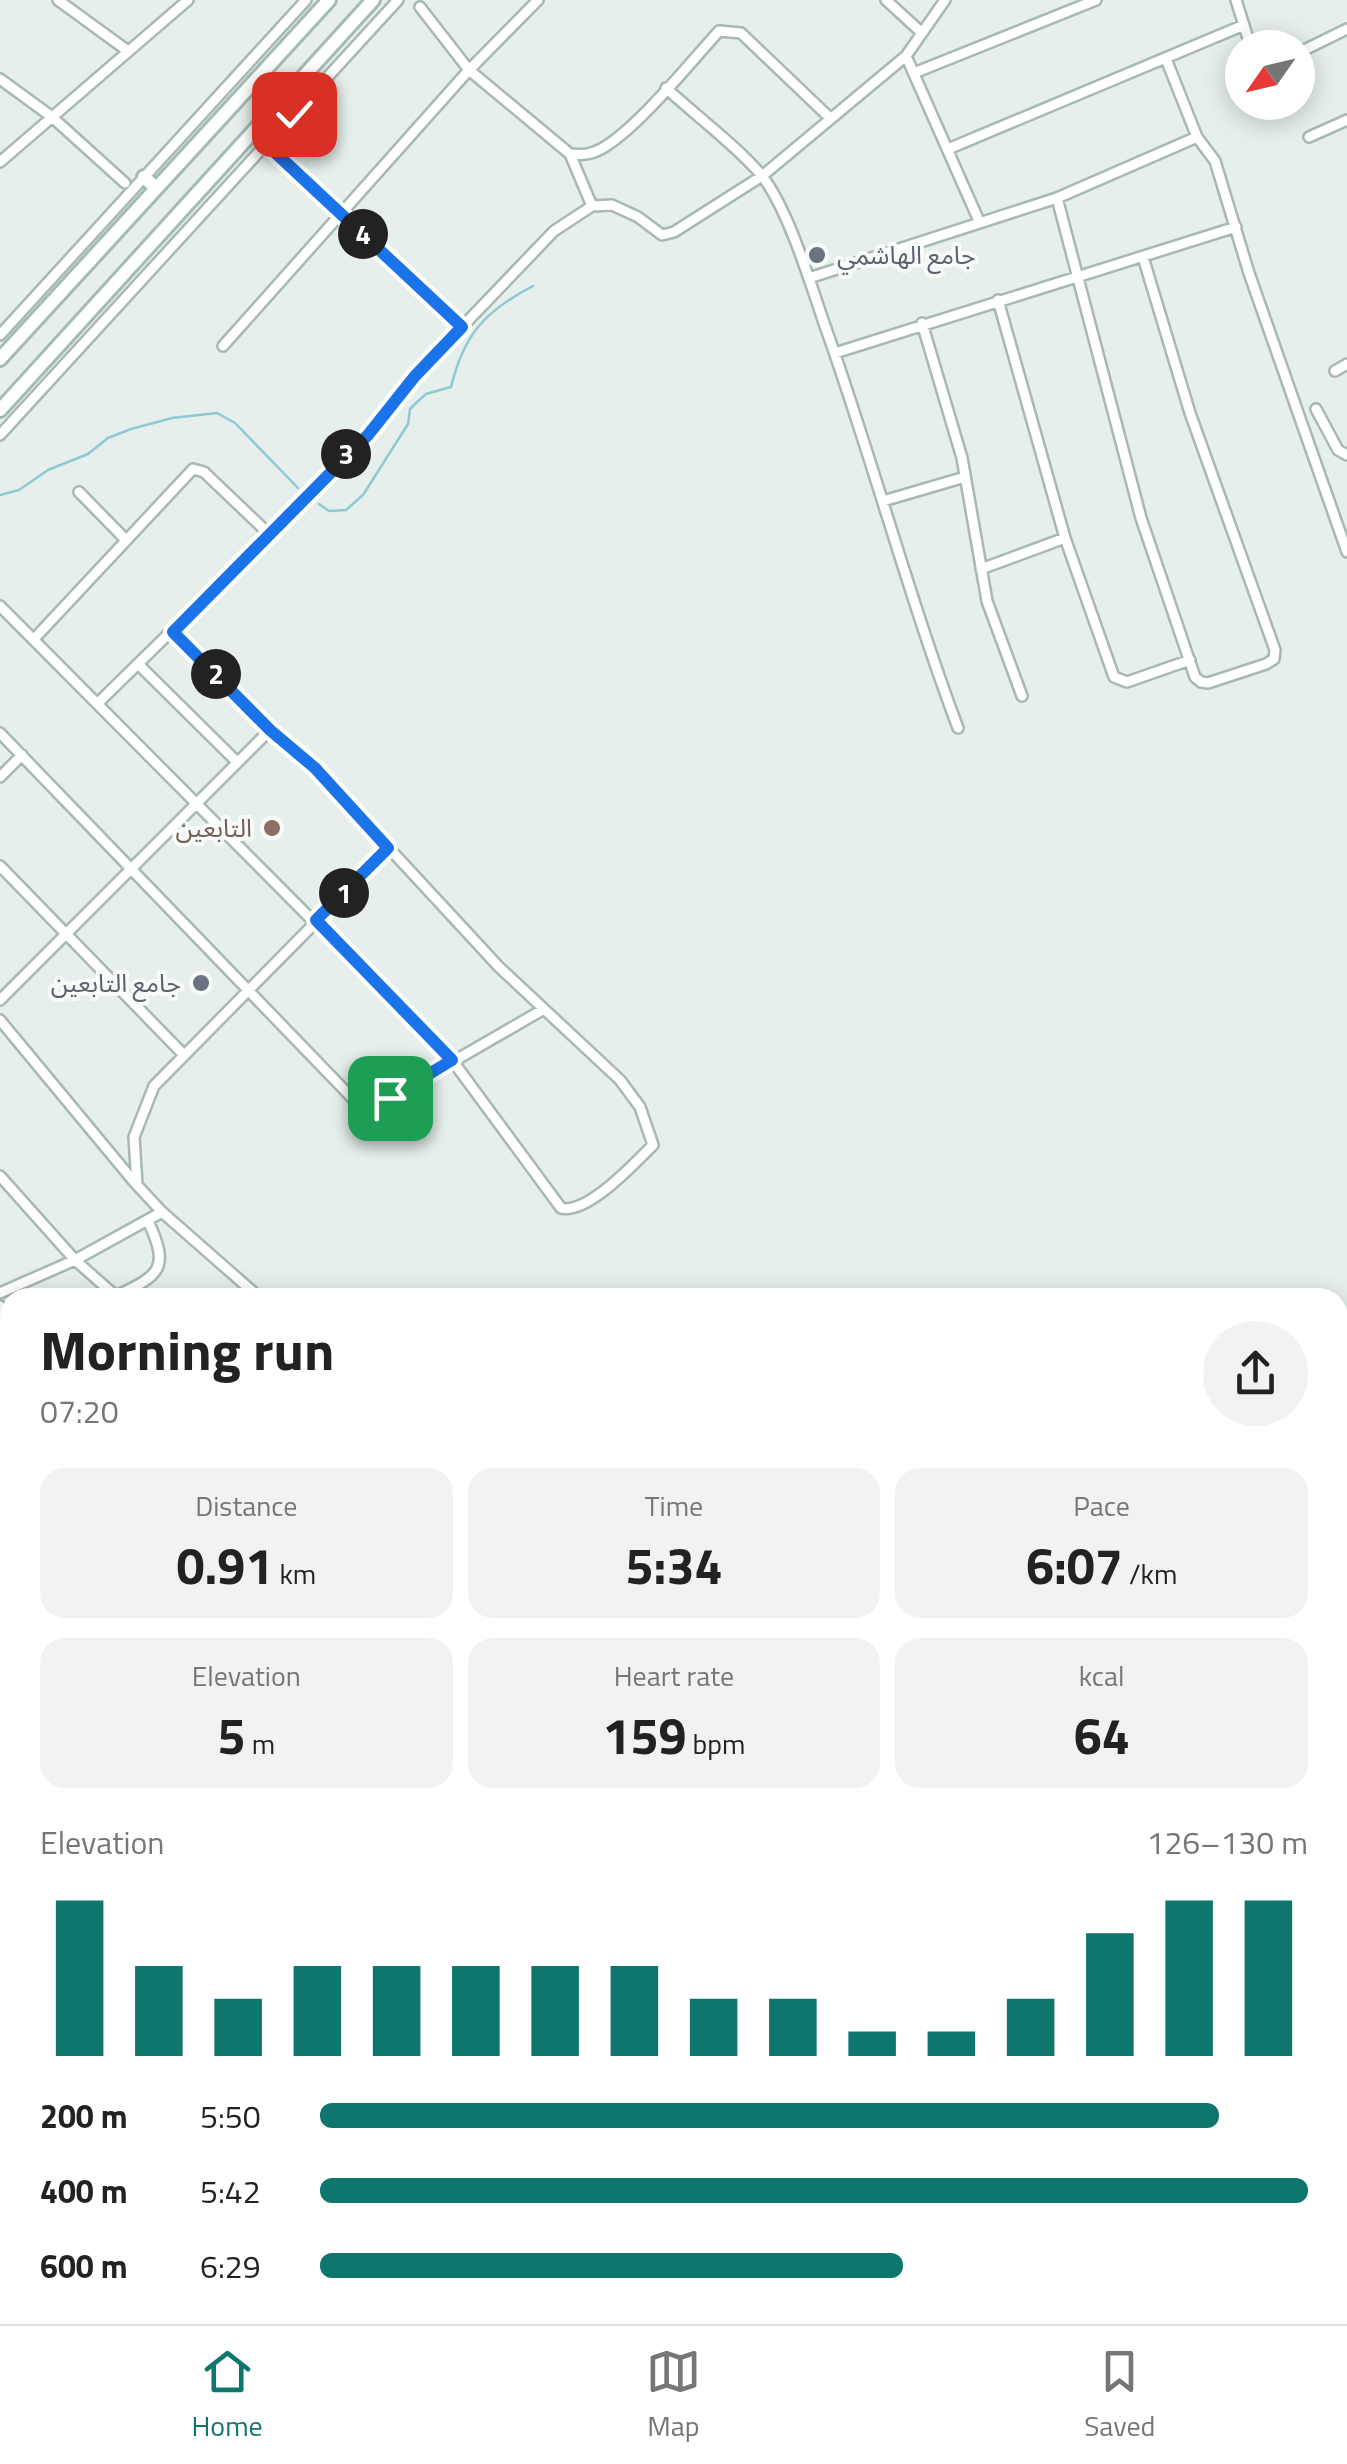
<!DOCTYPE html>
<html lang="en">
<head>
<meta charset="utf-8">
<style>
	:root { --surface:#fff; --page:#f2f2f2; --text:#222; --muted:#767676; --line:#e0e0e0; --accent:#0f766e }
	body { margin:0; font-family:"Titillium Web","Noto Sans Arabic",sans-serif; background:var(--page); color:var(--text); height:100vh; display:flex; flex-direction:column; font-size:38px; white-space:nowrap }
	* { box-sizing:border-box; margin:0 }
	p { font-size:32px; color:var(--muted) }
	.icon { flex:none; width:55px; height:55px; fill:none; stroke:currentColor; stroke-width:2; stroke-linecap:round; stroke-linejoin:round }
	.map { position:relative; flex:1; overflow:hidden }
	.details { position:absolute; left:0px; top:1288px; width:1348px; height:1038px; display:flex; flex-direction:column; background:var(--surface); border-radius:30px 30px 0 0; box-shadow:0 5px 25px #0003 }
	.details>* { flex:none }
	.needle { width:65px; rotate:236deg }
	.tools { position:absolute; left:1225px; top:30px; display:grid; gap:20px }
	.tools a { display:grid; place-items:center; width:90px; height:90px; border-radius:50%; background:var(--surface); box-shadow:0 5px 25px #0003; font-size:50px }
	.pin { position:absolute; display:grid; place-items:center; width:85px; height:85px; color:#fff; margin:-42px; border-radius:20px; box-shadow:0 5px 15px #0006 }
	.km { position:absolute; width:50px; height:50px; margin:-25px; border-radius:50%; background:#222; color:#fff; font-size:28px; line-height:50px; text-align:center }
	.round { display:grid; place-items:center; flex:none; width:105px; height:105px; border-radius:52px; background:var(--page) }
	.overview { display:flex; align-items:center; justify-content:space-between; height:170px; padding:0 40px }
	h1 { font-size:55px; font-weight:700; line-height:75px }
	.stats { display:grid; grid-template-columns:repeat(3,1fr); gap:15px; height:170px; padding:10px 40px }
	.stats div { display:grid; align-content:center; border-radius:25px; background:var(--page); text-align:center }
	.stats b { font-size:50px; font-weight:700 }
	.stats small { font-size:28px; font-weight:400 }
	.stats p { font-size:28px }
	.chart { height:280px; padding:20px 40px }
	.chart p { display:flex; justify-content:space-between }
	.chart svg { width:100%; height:180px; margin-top:10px; stroke:var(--accent); stroke-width:6 }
	ul { padding:0 40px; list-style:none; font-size:32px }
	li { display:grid; grid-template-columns:160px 120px 1fr; align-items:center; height:75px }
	li i { height:25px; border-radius:12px; background:var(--accent) }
	.tabs { display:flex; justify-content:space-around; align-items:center; height:140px; border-top:2px solid var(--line); background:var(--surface); font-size:28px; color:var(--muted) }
	.tabs a { display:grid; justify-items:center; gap:5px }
	.tabs .current { color:var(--accent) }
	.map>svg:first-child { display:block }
</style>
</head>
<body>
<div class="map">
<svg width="1347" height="2324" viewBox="0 0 1347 2324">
	<rect width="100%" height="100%" fill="#e6efeb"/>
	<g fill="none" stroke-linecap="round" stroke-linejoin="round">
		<path stroke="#8ec9d4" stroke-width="2.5" d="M0 495 19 490 48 470 88 454 108 438 131 429 172 418 217 413 235 423 298 488
			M319 504 329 511 346 510 363 495 408 424 410 409 417 402 426 394 451 387C464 334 485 311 533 286"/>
		<g stroke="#a8b8b2" stroke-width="14">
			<path id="minor" d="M58 0 128 51
				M886 0 922 33
				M1236 0 1251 48
				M420 7 469 70 570 154 592 206
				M1298 53 1347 29
				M906 56 979 221
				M1166 59 1197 137 1215 161 1249 273 1347 552
				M914 73 1096 0
				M0 79 52 117 125 183
				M666 88C694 114 739 148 762 176 788 209 810 282 824 323 872 457 908 595 958 728
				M1309 137 1347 120
				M266 144 462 327
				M948 149 1244 25
				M570 154C582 155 590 155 601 149 636 130 690 63 719 31L741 33 830 118
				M0 162 188 0
				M1057 198 1141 518 1195 677 1201 682 1208 683 1266 664 1274 659 1275 650 1190 413 1143 257
				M809 278 1057 198 1197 137
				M998 300 1065 538 1114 677 1127 682 1190 660
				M922 323 962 458 987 601 1022 696
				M0 335 306 0
				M223 346 469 70 538 0
				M835 353 1236 227
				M1335 371 1347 364
				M1316 409 1338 450 1347 455
				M0 435 398 0
				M79 492 126 540
				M883 501 965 477
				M981 569 1065 538
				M0 606 314 922
				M173 632 270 730 315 768 499 967 620 1080 640 1107 653 1145C635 1163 587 1215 561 1208L452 1060 316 920
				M34 639 193 469 204 472 270 535
				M138 664 237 762
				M98 703 298 507 384 416 415 376 554 231 592 206 612 205 638 217 662 235 674 232 762 176 906 56 945 0
				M0 733 355 1101 367 1104 390 1098 544 1009
				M0 777 22 755
				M0 866 183 1054
				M0 1000 270 730
				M0 1020 135 1183
				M0 1176 75 1260 118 1298
				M0 1293 75 1260 162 1212
				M112 1298C157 1276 172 1272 148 1221
				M260 1298 162 1212 137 1185 134 1137 154 1086 388 849
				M0 1306 10 1324
				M0 1352 10 1346
				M1338 1428 1347 1423
				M0 1471 10 1483
				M0 1680 10 1672
				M1338 1915 1347 1919
				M0 1962 10 1972
				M1338 2025 1347 2012
				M0 2132 10 2134
				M1338 2166 1347 2179
				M0 2177 10 2142
				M0 2189 10 2191
				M0 2255 10 2257
				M1338 2278 1347 2286
				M12 2315 21 2324
				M247 2315 255 2324
				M356 2315 365 2324
				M485 2315 494 2324
				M662 2315 666 2324
				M705 2315 717 2324
				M1010 2315 1022 2324
				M1261 2315 1273 2324
				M91 2324 100 2315
				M226 2324 235 2315
				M513 2324 520 2315
				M571 2324 578 2315
				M798 2324 805 2315
				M897 2324 904 2315
				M1116 2324 1123 2315
				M1218 2324 1225 2315"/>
		</g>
		<g stroke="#a8b8b2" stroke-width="16">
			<path id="tertiary" d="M0 1624 10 1634
				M0 1651 10 1661
				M0 1809 10 1799
				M0 1839 10 1829"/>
		</g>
		<g stroke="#a4bbb3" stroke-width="18">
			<path id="secondary" d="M256 80 293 114
				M144 177 156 188
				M0 359 329 0
				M0 410 373 0"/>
		</g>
		<use href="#minor" stroke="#fff" stroke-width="9"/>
		<use href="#tertiary" stroke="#fff" stroke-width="11"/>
		<use href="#secondary" stroke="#fff" stroke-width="12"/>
	</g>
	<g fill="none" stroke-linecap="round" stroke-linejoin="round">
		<g stroke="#fff" stroke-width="20">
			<path id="route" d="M294 114 266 144 462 327 415 376 368 435 173 632 270 730 315 768 388 848 316 920 452 1060 390 1098"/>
		</g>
		<use href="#route" stroke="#1a73e8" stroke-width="12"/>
	</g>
	<g fill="#6b7280" stroke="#f7fbf9" stroke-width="4">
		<circle cx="817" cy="255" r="10"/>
		<circle cx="201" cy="983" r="10"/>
	</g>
	<circle fill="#8d6e63" stroke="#f7fbf9" stroke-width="4" cx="272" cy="828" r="10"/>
	<g text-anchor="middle" stroke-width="8" stroke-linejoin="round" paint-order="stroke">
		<g font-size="25" fill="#5b616d" stroke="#f7fbf9" text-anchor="start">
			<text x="837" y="264">جامع الهاشمي</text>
			<text x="181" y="992" text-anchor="end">جامع التابعين</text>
		</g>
		<g font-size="25" fill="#785e54" stroke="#f7fbf9" text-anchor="end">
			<text x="252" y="837">التابعين</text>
		</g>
	</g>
</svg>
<div class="tools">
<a><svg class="needle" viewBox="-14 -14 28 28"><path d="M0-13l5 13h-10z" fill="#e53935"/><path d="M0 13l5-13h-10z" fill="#767676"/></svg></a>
</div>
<div class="pin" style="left:390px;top:1098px;background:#1e9e55"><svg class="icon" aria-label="arrive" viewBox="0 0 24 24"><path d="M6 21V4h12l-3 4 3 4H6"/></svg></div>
<div class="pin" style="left:294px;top:114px;background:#d93025"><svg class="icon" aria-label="check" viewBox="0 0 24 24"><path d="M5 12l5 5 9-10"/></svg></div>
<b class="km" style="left:344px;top:893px">1</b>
<b class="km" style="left:216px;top:674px">2</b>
<b class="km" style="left:346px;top:454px">3</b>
<b class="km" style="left:363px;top:234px">4</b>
<section class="details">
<div class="overview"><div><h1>Morning run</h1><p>07:20</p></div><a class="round"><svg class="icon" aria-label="share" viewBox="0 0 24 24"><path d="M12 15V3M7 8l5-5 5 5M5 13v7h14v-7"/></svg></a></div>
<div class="stats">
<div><p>Distance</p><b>0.91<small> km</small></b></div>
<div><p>Time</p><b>5:34</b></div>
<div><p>Pace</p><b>6:07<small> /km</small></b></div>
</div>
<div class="stats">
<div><p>Elevation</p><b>5<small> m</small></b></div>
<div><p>Heart rate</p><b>159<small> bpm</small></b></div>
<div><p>kcal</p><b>64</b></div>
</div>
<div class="chart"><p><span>Elevation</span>126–130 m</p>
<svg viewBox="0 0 160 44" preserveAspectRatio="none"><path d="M5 44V6M15 44V22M25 44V30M35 44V22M45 44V22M55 44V22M65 44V22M75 44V22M85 44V30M95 44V30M105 44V38M115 44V38M125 44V30M135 44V14M145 44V6M155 44V6"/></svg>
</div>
<ul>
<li><b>200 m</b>5:50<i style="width:91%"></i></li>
<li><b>400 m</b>5:42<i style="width:100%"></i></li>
<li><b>600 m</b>6:29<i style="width:59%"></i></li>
</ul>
</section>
</div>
<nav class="tabs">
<a class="current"><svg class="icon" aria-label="home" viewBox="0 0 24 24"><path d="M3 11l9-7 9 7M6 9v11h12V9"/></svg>Home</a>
<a><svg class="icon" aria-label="map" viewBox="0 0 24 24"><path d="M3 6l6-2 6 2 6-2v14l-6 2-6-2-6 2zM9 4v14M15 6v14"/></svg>Map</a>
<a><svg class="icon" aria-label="saved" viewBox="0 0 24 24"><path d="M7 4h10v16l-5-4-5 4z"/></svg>Saved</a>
</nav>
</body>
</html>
